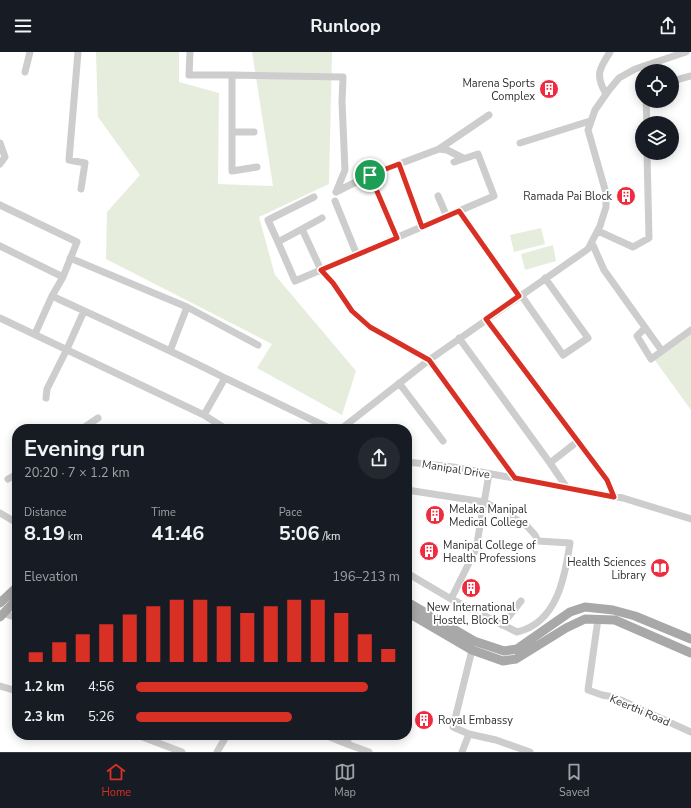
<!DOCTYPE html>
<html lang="en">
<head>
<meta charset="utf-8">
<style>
	:root { --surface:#171b24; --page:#242831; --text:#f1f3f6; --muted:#9ea1a6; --line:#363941; --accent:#d93025 }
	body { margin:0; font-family:"Nunito Sans",sans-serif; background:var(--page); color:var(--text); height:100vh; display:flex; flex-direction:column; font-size:15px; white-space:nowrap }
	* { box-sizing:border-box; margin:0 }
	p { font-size:13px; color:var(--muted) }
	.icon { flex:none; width:22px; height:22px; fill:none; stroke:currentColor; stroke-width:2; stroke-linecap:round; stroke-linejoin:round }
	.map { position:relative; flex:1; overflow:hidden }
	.sheet { position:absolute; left:12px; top:372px; width:400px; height:316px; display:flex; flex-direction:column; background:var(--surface); border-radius:16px; box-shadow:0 2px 10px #0003 }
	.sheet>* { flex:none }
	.buttons { position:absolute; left:635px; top:12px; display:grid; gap:8px }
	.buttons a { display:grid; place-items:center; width:44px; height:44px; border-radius:50%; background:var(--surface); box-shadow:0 2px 10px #0003; font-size:20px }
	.pin { position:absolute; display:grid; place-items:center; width:34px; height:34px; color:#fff; margin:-17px; border:2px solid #fff; border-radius:50%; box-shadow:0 1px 4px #0007 }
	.round { display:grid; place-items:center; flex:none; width:42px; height:42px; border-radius:21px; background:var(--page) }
	.head { display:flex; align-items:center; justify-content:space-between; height:68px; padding:0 12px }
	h1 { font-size:22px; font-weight:700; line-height:30px }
	.figures { display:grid; grid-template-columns:repeat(3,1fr); gap:6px; height:68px; padding:4px 12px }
	.figures div { display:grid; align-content:center }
	.figures b { font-size:20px; font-weight:700 }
	.figures small { font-size:11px; font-weight:400 }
	.figures p { font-size:11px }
	.chart { height:112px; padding:8px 12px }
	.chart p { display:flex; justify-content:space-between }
	.chart svg { width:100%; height:72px; margin-top:4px; stroke:var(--accent); stroke-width:6 }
	ul { padding:0 12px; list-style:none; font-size:13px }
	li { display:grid; grid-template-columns:64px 48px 1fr; align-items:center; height:30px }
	li i { height:10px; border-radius:5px; background:var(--accent) }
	header { display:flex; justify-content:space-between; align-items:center; height:52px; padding:0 12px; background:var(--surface); font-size:18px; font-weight:700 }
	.menu { display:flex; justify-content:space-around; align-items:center; height:56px; border-top:1px solid var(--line); background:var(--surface); font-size:11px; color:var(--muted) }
	.menu a { display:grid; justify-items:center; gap:2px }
	.menu .current { color:var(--accent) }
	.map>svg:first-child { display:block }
</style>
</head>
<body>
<header><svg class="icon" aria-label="menu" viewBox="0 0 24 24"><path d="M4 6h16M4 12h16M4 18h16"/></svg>Runloop<svg class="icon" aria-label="share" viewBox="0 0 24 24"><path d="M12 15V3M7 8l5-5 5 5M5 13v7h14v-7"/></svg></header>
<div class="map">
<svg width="691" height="700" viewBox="0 0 691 700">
	<rect width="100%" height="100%" fill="#fff"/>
	<path fill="#e6eddd" d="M96 0H179V30L219 41 218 132 273 134 252 0H332L329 132 259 165 275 223 356 319 342 363 257 316 272 292 106 207 107 160 140 123 98 65Z
		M541 176 545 192 514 200 510 183Z
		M553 193 556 209 525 218 521 202Z
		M691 280V358L654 307Z"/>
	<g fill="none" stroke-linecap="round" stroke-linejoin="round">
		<path stroke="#cdcdcd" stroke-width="7" d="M78 0 69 108 85 111 81 137
			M190 0 189 23H232V119L257 115
			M25 20 30 0
			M232 23 343 25 342 50 345 118 336 140
			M672 29 691 24
			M606 42C595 23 599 17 610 0
			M646 49 647 71
			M232 80H254
			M0 91 5 105 0 112
			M520 91 590 69
			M439 97 489 63
			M399 112 422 175
			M370 123 397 186
			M336 140 370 123 439 97 447 98 463 106
			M438 144 447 165
			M335 149 357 203
			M0 153 77 190 63 225 0 194
			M459 159 519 244
			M322 166 278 190 295 229 494 144 478 102 454 110
			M302 177 321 218 333 231 352 259 370 275 429 308 515 426
			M598 179 633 195 649 186 647 101
			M278 190 268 168 314 145
			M592 191 604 218 662 299
			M70 206 187 255
			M63 225 52 244C110 271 168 297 225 326L204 363
			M521 243 563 303 588 286 545 226
			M0 266 204 363 226 377
			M645 276 637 284 651 307 691 278
			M35 282 52 244
			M459 286 550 411 578 389 486 267
			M170 299 187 255 258 293
			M225 326 331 377
			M399 331 443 389
			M46 346 47 337 67 297 84 259
			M82 377 98 366
			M341 377 429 308 588 197 600 174 606 155V141L588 78 595 58 609 38 619 26 635 17 686 0
			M578 389 607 428 614 445
			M407 410 453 415 623 446 691 467
			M550 411 567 436
			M8 427 17 422
			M407 438 484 450 504 460 527 474 535 483 538 489 570 491C565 525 557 571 517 580L451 547 476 497 489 422
			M0 461 17 471
			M407 521 451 547
			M3 561 17 566
			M598 567 588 638 602 643 614 645 691 680
			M502 573 521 549
			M472 598 453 675 469 682 496 688 530 700
			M0 634 17 639
			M137 683 182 700
			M325 683 347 692 349 683
			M347 692 369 700
			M217 700 227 683
			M462 700 469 682"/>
		<path stroke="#a8a8a8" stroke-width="9" d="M407 550 474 589 504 599 517 597 570 560 585 555 613 558 635 564 691 587
			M0 551 17 535
			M407 560 472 598 503 609 516 607 566 576 585 567 615 568 691 601
			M0 565 17 547"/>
	</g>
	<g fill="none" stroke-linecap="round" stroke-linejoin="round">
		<g stroke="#fff" stroke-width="8">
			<path id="route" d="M399 112 422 175 459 159 519 244 486 267 607 428 614 445 515 426 429 308 370 275 352 259 333 231 321 218 397 186 370 123Z"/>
		</g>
		<use href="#route" stroke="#d93025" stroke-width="5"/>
	</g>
	<defs>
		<g id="building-disc" transform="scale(1)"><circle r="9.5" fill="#ee2b3f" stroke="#fff"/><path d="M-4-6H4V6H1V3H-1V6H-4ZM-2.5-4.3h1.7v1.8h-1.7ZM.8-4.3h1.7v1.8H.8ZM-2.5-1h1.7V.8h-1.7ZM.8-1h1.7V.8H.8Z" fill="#fff"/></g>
		<g id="library-disc" transform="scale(1)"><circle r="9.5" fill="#ee2b3f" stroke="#fff"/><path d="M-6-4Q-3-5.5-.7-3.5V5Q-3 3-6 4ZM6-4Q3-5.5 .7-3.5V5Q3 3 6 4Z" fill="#fff"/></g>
	</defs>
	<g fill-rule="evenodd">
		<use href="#building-disc" x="549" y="37"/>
		<use href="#building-disc" x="626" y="144"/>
		<use href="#building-disc" x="435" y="463"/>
		<use href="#building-disc" x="429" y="499"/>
		<use href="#library-disc" x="660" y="516"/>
		<use href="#building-disc" x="471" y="536"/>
		<use href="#building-disc" x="424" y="668"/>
	</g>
	<g text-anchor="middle" stroke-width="4" stroke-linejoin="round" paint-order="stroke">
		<g font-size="11" fill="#303030" stroke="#fff" text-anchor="end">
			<text x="535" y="35">Marena Sports<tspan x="535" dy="13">Complex</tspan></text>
			<text x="612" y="148">Ramada Pai Block</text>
			<text x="449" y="461" text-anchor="start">Melaka Manipal<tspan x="449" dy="13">Medical College</tspan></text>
			<text x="443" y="497" text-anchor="start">Manipal College of<tspan x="443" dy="13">Health Professions</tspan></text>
			<text x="646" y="514">Health Sciences<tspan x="646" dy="13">Library</tspan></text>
			<text x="471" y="559" text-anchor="middle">New International<tspan x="471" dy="13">Hostel, Block B</tspan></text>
			<text x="438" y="672" text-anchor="start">Royal Embassy</text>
		</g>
		<g font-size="11" fill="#303030" stroke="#fff">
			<text transform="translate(456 417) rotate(9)" y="4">Manipal Drive</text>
			<text transform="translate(640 658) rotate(23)" y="4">Keerthi Road</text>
		</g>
	</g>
</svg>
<div class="buttons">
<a><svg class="icon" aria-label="locate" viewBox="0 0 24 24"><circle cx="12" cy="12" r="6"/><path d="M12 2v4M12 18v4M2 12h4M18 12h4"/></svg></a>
<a><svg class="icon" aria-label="layers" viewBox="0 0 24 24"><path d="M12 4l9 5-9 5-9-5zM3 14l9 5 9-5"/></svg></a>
</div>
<div class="pin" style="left:370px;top:123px;background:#1e9e55"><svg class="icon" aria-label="arrive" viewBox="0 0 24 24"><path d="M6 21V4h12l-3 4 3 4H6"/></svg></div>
<section class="sheet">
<div class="head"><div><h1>Evening run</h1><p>20:20 · 7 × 1.2 km</p></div><a class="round"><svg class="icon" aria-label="share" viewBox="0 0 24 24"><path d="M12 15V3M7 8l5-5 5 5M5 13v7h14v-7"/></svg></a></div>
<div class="figures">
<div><p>Distance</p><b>8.19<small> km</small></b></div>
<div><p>Time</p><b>41:46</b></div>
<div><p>Pace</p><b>5:06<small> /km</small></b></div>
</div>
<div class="chart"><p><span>Elevation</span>196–213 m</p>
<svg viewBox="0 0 160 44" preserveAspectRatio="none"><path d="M5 44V38M15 44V32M25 44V27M35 44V21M45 44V15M55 44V10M65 44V6M75 44V6M85 44V10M95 44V14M105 44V10M115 44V6M125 44V6M135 44V14M145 44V27M155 44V36"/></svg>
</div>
<ul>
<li><b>1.2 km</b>4:56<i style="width:88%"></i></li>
<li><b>2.3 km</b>5:26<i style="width:59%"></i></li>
</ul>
</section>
</div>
<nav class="menu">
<a class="current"><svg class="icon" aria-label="home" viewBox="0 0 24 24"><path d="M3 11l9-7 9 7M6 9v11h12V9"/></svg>Home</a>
<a><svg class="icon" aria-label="map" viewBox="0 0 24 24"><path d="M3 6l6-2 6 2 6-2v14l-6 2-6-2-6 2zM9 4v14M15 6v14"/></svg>Map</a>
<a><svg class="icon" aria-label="saved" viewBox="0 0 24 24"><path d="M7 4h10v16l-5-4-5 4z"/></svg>Saved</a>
</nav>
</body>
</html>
